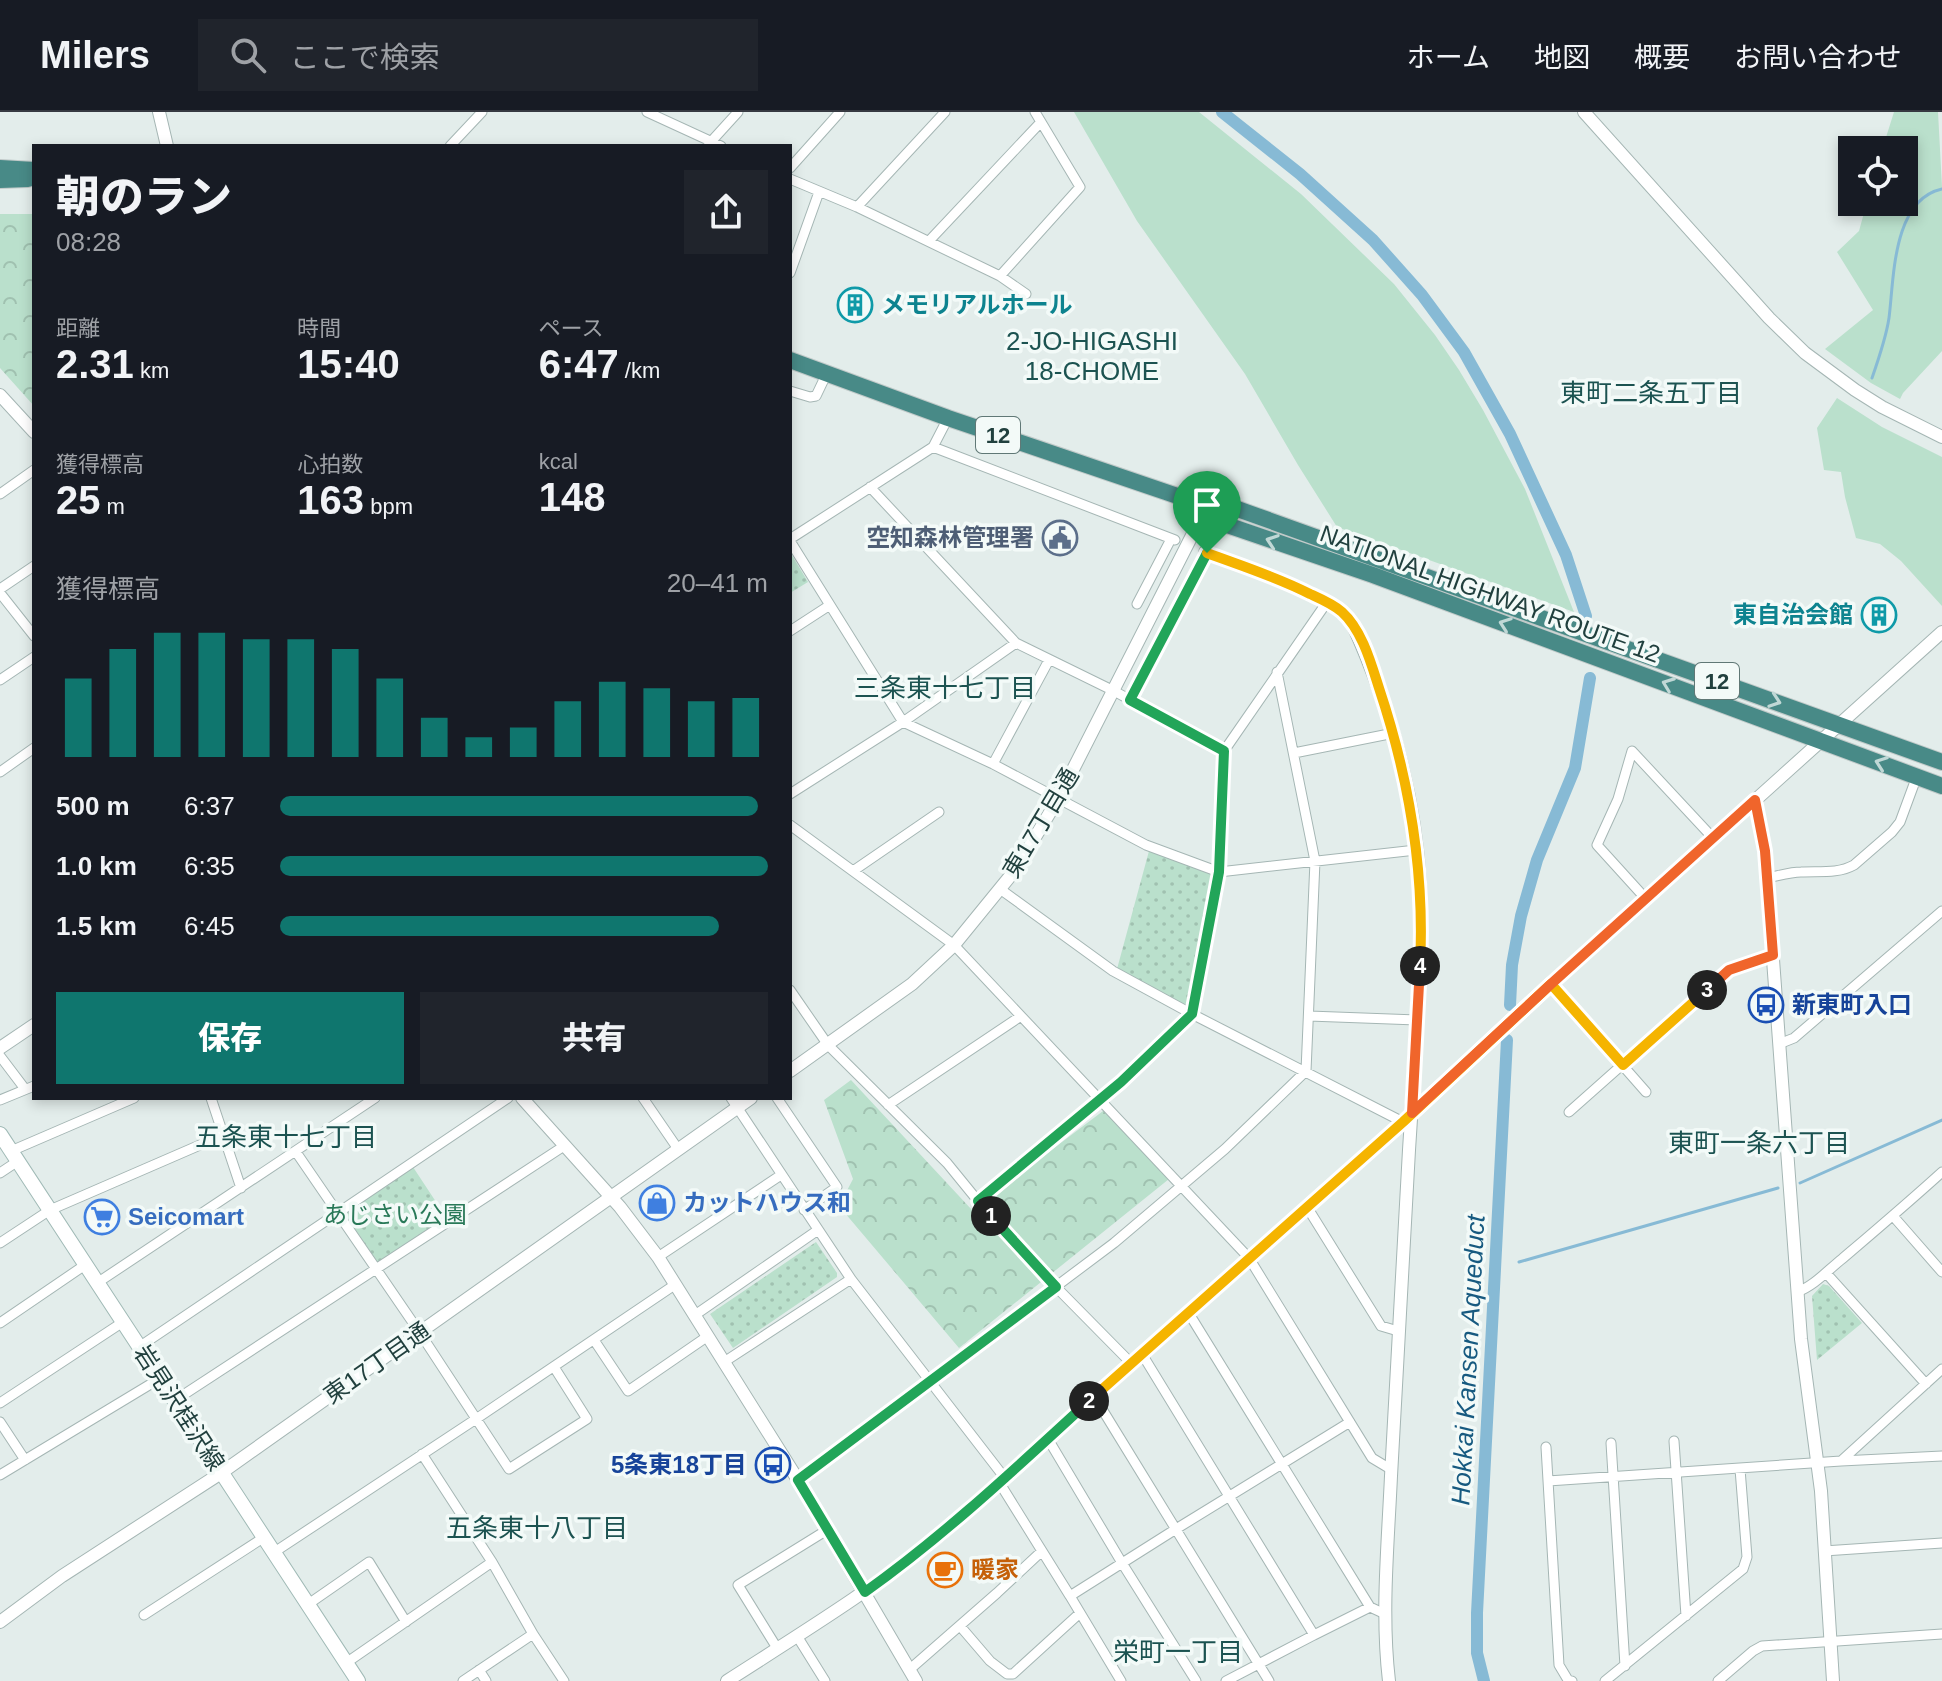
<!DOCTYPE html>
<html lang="ja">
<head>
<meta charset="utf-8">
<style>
	:root { --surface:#171b24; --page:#20242c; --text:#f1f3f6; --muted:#9ea1a6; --line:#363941; --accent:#0f766e }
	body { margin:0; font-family:Helvetica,"Noto Sans JP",sans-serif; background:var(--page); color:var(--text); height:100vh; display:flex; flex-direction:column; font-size:30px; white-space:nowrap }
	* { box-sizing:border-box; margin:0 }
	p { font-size:26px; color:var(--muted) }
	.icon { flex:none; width:44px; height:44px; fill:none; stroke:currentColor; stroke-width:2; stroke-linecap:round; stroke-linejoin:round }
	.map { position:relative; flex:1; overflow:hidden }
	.panel { position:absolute; left:32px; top:32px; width:760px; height:956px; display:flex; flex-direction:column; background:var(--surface); border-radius:0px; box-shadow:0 4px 12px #0003 }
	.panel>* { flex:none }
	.buttons { position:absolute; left:1838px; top:24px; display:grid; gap:16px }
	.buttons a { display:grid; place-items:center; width:80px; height:80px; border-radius:0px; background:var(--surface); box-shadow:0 4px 12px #0003; font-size:40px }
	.pin { position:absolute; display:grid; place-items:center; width:68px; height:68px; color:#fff; margin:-82px -34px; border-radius:50% 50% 50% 0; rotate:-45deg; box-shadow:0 0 8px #0007 }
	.pin .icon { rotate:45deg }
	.km { position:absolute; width:40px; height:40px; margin:-20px; border-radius:50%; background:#222; color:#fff; font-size:22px; line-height:40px; text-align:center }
	.round { display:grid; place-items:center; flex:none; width:84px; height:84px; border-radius:0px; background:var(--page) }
	.summary { display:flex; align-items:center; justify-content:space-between; height:136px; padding:0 24px }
	h1 { font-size:44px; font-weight:800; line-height:60px }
	.stats { display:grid; grid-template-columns:repeat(3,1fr); gap:12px; height:136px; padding:8px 24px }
	.stats div { display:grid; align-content:center }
	.stats b { font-size:40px; font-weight:800 }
	.stats small { font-size:22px; font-weight:400 }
	.stats p { font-size:22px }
	.chart { height:224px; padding:16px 24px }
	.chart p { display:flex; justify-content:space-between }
	.chart svg { width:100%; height:144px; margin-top:8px; stroke:var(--accent); stroke-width:6 }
	.primary-button { display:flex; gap:16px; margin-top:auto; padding:16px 24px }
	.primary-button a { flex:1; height:92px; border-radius:0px; background:var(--accent); color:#fff; font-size:32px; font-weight:800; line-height:92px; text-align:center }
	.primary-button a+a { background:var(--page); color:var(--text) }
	ul { padding:0 24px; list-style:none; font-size:26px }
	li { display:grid; grid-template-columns:128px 96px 1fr; align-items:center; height:60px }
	li i { height:20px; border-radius:10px; background:var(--accent) }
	header { display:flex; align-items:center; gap:48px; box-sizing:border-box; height:112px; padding:0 40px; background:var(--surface); border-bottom:2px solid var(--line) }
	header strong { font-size:38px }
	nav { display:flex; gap:44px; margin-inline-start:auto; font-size:28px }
	.search { width:560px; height:72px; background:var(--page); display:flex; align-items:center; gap:20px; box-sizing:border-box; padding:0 28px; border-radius:0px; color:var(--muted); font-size:30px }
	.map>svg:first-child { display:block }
</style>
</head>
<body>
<header>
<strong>Milers</strong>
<div class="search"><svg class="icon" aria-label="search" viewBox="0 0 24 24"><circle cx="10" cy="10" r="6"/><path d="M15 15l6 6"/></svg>ここで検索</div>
<nav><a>ホーム</a><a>地図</a><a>概要</a><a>お問い合わせ</a></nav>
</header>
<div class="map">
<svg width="1942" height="1569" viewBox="0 0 1942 1569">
	<defs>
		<pattern id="forest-crowns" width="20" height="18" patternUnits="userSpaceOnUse" patternTransform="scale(2)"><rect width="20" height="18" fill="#bae0cc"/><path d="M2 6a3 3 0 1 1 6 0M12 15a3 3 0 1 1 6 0" fill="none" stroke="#a0c1b0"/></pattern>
		<pattern id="park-dots" width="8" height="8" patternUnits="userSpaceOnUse" patternTransform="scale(2)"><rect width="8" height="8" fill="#bae0cc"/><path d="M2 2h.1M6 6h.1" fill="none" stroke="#a0c1b0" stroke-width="1.8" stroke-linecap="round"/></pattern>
	</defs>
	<rect width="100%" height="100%" fill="#e3edeb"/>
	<path fill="#bae0cc" d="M1074 0H1199L1301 82 1394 172 1435 223 1459 258 1483 298 1525 377 1574 500 1337 415 1298 353 1245 262 1137 109Z
		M1894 0H1938L1942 75V239L1903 281 1900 287 1871 271 1825 237 1873 198 1837 140 1859 119 1867 90H1904V38H1882Z
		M1837 286 1882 315 1942 345V494L1901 449 1880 432 1856 426 1845 385 1841 360 1824 358 1817 316Z"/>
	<path fill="url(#forest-crowns)" d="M0 102H34V294L0 256Z
		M851 968 972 1098 1107 996 1169 1067 959 1236 839 1094 853 1067 824 988Z"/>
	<path fill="url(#park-dots)" d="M790 440 808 470 790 481Z
		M1149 739 1214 762 1188 896 1117 857Z
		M413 1055 446 1105 378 1151 344 1101Z
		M816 1130 837 1161V1165L733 1236 710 1202Z
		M1823 1172 1829 1174 1862 1211 1817 1248 1812 1184Z"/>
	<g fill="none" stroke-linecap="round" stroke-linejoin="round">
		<path stroke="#87bad5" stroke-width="3" d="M1872 266C1879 246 1886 226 1889 206 1894 168 1892 88 1942 77
			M1800 1071 1942 1008
			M1519 1150 1778 1076"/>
		<path stroke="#87bad5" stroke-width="12" d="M1222 0 1300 62 1373 128 1422 183 1464 240 1510 322 1566 443 1586 504
			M1510 893 1512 853 1521 804 1537 748 1575 656 1590 566
			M1484 1569 1477 1541V1501L1507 928"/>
		<g stroke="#a5b6b4" stroke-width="11">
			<path id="minor" d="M647 0 721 34
				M708 33 738 0
				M450 34 482 0
				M790 56 840 0
				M790 67 857 95 1000 164 1026 182
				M857 95 945 0
				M929 129 1041 10
				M790 161 819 80
				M1000 164 1080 75 1035 0
				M790 279 810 285 816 284 827 261
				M933 335 1175 428
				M870 375 1016 531 1114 579 1224 639 1219 760 1192 902 1403 1010
				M0 382 34 358
				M790 427 933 335 948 306
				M790 429 903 610 993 652 1146 733 1219 760 1416 738
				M1204 439C1253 458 1315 474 1352 511
				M0 477 34 454
				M0 481 34 524
				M1137 492 1171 427
				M790 519 830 493
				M0 568 34 545
				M1130 588 1207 441
				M1224 639 1327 490
				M1294 641 1394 621
				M993 652 1049 548
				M0 660 34 636
				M790 682 903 610 1016 531
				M790 713 954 833 1249 1146 1372 1346 1392 1358
				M853 759 939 700
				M1767 766C1778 764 1790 760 1801 760 1819 759 1838 762 1854 753L1892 720 1900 710 1917 664
				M1000 777 1113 859 1192 902 1121 970 978 1089 1056 1175 1131 1251
				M1646 787 1597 733 1618 687 1632 639 1713 726
				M1551 872 1646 980
				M790 878 828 933 947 1051 978 1089
				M1309 904 1417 908
				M1779 932 1794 926 1942 799
				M0 944 25 977
				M211 986 241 1076
				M643 986 678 1037
				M731 986 851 1167 1004 1365
				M777 986 837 1075 804 1098
				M0 988 34 974
				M888 993 1021 904
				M1569 1000 1729 858 1773 843
				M11 1039 134 986
				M296 1040 420 1221 509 1357 587 1307 554 1255
				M0 1061 18 1049
				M1307 1095 1381 1214 1398 1219
				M1893 1104 1942 1160
				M0 1131 50 1098 223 1023
				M658 1145 781 1063
				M1826 1161 1926 1272
				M97 1171 375 986
				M1797 1180C1814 1174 1828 1158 1842 1147 1876 1118 1909 1090 1942 1060
				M1188 1200 1370 1495 1385 1502
				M695 1203 818 1118
				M0 1211 85 1153
				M594 1228 628 1279 708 1224
				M139 1235 508 986
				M1142 1242 1314 1523 1370 1495
				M724 1250 851 1167
				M1094 1284 1269 1569
				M174 1289 564 1034
				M0 1291 123 1210
				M0 1310 25 1348
				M1048 1327 1122 1451 1196 1569
				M1674 1329 1686 1504
				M1611 1331 1625 1554
				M1546 1335 1559 1553 1568 1568 1572 1569
				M422 1342 492 1450 533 1522 564 1569
				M1841 1349 1942 1257
				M0 1363 159 1267
				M798 1368 1114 1131 1225 1037 1306 959 1315 749 1277 560
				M1548 1369 1841 1349 1942 1344
				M999 1370 1070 1484
				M1824 1439 1942 1431
				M273 1441 476 1307 676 1172
				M307 1493 369 1450 406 1510
				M144 1503 263 1426
				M960 1514 990 1549 1007 1562H1013L1080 1501
				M797 1524 825 1569
				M777 1536 738 1473 827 1418
				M346 1551 492 1450
				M479 1558 486 1569
				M909 1558 997 1481 1042 1439
				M463 1569 533 1522
				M1121 1569 1070 1484 1176 1417 1350 1310
				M1226 1569 1314 1523
				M1605 1569 1743 1457 1747 1445 1740 1357
				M1718 1569 1753 1539 1762 1534 1942 1522"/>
		</g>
		<g stroke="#a5b6b4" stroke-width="14">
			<path id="tertiary" d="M159 0 167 34
				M1584 0 1769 206 1805 241 1855 278 1882 295 1942 325
				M0 283 34 320
				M1352 511C1389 593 1415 681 1420 772 1422 815 1420 857 1417 899 1415 945 1412 992 1409 1038 1403 1147 1397 1255 1391 1364 1388 1432 1381 1501 1389 1569
				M1755 688 1765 739 1801 1227 1821 1379 1833 1569
				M0 936 34 913
				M790 959 912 872 954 833 1016 757 1058 687 1207 394
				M522 986 620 1095 658 1145 798 1368 916 1569
				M0 1510 62 1464 221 1361 751 986
				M727 1569C800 1522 874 1477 941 1422L1403 1010 1551 872 1942 520"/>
		</g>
		<g stroke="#a0bab6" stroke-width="16">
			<path id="secondary" d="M0 1022 358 1569"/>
		</g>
		<g stroke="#c1cac9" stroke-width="18">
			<path id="trunk" d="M0 56 34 58
				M0 68 28 67
				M790 248 948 306 1207 394 1232 395 1942 650
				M1207 394 1227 413 1373 463 1942 674"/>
		</g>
		<use href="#minor" stroke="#fff" stroke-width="9"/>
		<use href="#tertiary" stroke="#fff" stroke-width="12"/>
		<use href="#secondary" stroke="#fff" stroke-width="14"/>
		<use href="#trunk" stroke="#488a87" stroke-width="16"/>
	</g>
	<defs><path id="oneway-chevron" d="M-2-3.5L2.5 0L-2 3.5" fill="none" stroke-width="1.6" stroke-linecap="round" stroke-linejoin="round" transform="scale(2)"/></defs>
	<g stroke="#c0d8d6">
		<use href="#oneway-chevron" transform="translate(1272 429) rotate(-161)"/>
		<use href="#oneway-chevron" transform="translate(1505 512) rotate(-160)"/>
		<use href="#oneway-chevron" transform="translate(1668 572) rotate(-159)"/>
		<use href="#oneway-chevron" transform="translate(1775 589) rotate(19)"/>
		<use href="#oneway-chevron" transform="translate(1881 651) rotate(-160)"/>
	</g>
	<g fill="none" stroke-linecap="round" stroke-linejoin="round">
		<g stroke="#fff" stroke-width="16">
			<path id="split-1" d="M991 1104 978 1089 1121 970 1192 902 1219 760 1224 639 1130 588 1207 441"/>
		</g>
		<g stroke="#fff" stroke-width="16">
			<path id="split-2" d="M991 1104 1056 1175 798 1368 865 1480C945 1423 1017 1355 1089 1289"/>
		</g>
		<g stroke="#fff" stroke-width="16">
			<path id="split-3" d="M1089 1289 1403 1010 1551 872 1623 953 1707 878"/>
		</g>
		<g stroke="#fff" stroke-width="16">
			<path id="split-4" d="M1420 854 1412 1001 1551 872 1755 688 1765 739 1773 843 1729 858 1707 878"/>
		</g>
		<g stroke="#fff" stroke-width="16">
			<path id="split-5" d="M1207 441C1242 454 1277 465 1310 482 1321 487 1333 492 1342 500 1362 518 1371 551 1379 576 1409 666 1425 759 1420 854"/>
		</g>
		<use href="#split-1" stroke="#22a559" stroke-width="10"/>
		<use href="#split-2" stroke="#22a559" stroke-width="10"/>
		<use href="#split-3" stroke="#f5b400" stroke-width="10"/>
		<use href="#split-4" stroke="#f0652b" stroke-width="10"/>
		<use href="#split-5" stroke="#f5b400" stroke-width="10"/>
	</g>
	<defs>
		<g id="building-ring" transform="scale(1.8)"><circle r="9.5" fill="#f3faf8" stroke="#0f9aa8" stroke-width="1.5"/><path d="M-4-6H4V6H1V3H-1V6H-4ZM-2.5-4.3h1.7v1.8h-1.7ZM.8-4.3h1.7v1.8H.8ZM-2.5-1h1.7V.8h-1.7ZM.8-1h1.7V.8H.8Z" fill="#0f9aa8"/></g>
		<g id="civic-ring" transform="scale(1.8)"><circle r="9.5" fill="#f3faf8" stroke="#5c6f8a" stroke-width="1.5"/><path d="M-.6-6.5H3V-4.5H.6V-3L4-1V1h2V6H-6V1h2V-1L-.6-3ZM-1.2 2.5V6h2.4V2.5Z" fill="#5c6f8a"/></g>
		<g id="bus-ring" transform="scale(1.8)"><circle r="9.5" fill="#f3faf8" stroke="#1a4fb4" stroke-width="1.5"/><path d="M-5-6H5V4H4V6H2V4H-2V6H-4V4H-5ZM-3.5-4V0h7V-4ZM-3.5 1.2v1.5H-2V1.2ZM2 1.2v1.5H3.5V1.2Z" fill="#1a4fb4"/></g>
		<g id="shop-ring" transform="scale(1.8)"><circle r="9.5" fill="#f3faf8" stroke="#3f7fe0" stroke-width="1.5"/><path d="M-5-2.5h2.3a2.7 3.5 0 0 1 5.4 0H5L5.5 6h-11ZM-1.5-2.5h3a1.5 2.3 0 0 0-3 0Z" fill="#3f7fe0"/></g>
		<g id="supermarket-ring" transform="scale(1.8)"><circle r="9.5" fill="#f3faf8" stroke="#3f7fe0" stroke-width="1.5"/><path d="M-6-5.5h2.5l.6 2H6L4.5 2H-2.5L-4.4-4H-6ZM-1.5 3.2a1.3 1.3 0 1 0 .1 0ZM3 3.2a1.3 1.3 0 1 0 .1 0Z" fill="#3f7fe0"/></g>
		<g id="cafe-ring" transform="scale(1.8)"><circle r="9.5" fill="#f3faf8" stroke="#e8710a" stroke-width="1.5"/><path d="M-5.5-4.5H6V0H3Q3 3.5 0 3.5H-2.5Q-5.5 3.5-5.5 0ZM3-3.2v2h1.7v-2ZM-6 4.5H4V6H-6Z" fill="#e8710a"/></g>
	</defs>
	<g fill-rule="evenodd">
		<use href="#building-ring" x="855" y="193"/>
		<use href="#civic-ring" x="1060" y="426"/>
		<use href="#building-ring" x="1879" y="503"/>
		<use href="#bus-ring" x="1766" y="893"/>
		<use href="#shop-ring" x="657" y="1091"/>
		<use href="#supermarket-ring" x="102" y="1105"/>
		<use href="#bus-ring" x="773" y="1353"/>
		<use href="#cafe-ring" x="945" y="1458"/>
	</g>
	<g text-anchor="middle" stroke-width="7" stroke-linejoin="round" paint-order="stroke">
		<g fill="#f3faf8" stroke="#607876" stroke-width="2">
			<rect x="976" y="305" width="44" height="36" rx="6"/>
			<rect x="1695" y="551" width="44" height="36" rx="6"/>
		</g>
		<g font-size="22" font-weight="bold" fill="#21403e">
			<text x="998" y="331">12</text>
			<text x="1717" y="577">12</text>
		</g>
		<g font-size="24" font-weight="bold" fill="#0d838f" stroke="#f3faf8" text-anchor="start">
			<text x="881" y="201">メモリアルホール</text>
			<text x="1853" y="511" text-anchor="end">東自治会館</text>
		</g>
		<g font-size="24" font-weight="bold" fill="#4e5e75" stroke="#f3faf8" text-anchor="end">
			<text x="1034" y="434">空知森林管理署</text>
		</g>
		<g font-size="24" fill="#21403e" stroke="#f3faf8">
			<text transform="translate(1490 482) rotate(20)" y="8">NATIONAL HIGHWAY ROUTE 12</text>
			<text transform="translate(1041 711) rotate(-59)" y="8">東17丁目通</text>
			<text transform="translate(377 1251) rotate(-35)" y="8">東17丁目通</text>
			<text transform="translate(179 1296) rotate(57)" y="8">岩見沢桂沢線</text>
		</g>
		<g font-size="24" font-weight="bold" fill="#164399" stroke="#f3faf8" text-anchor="start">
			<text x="1792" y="901">新東町入口</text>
			<text x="747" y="1361" text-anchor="end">5条東18丁目</text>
		</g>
		<g font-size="24" font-weight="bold" fill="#366cbe" stroke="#f3faf8" text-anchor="start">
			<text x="683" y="1099">カットハウス和</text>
			<text x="128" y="1113">Seicomart</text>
		</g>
		<g font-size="24" fill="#297958" stroke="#f3faf8">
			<text x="395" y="1111">あじさい公園</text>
		</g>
		<g font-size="24" font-weight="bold" fill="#c56008" stroke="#f3faf8" text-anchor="start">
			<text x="971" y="1466">暖家</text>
		</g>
		<g font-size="26" fill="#1c5351" stroke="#f3faf8">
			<text x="1092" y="238">2-JO-HIGASHI<tspan x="1092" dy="30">18-CHOME</tspan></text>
			<text x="1651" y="290">東町二条五丁目</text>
			<text x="945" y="585">三条東十七丁目</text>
			<text x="286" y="1034">五条東十七丁目</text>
			<text x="1759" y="1040">東町一条六丁目</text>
			<text x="537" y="1425">五条東十八丁目</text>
			<text x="1178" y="1549">栄町一丁目</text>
		</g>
		<g font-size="26" font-style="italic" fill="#175a80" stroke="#f3faf8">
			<text transform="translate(1468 1248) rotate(-87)" y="9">Hokkai Kansen Aqueduct</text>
		</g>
	</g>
</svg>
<div class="buttons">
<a><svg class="icon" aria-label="locate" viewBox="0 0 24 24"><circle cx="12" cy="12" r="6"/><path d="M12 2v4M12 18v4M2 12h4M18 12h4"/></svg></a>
</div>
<div class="pin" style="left:1207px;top:441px;background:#1e9e55"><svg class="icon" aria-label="arrive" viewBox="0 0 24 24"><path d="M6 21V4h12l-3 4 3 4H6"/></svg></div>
<b class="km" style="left:991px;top:1104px">1</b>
<b class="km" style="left:1089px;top:1289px">2</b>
<b class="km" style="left:1707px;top:878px">3</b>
<b class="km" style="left:1420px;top:854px">4</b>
<section class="panel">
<div class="summary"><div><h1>朝のラン</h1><p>08:28</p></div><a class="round"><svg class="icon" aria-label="share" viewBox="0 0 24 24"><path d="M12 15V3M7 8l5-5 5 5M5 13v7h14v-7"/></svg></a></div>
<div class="stats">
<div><p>距離</p><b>2.31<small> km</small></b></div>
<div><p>時間</p><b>15:40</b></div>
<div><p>ペース</p><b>6:47<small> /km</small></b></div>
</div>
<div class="stats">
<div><p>獲得標高</p><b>25<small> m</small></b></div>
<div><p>心拍数</p><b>163<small> bpm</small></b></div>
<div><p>kcal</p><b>148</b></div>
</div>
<div class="chart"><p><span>獲得標高</span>20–41 m</p>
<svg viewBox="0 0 160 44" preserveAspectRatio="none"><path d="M5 44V20M15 44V11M25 44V6M35 44V6M45 44V8M55 44V8M65 44V11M75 44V20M85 44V32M95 44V38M105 44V35M115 44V27M125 44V21M135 44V23M145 44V27M155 44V26"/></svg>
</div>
<ul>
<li><b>500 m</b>6:37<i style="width:98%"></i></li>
<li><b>1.0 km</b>6:35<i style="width:100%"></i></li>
<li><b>1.5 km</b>6:45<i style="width:90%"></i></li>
</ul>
<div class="primary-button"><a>保存</a><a>共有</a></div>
</section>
</div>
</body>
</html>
